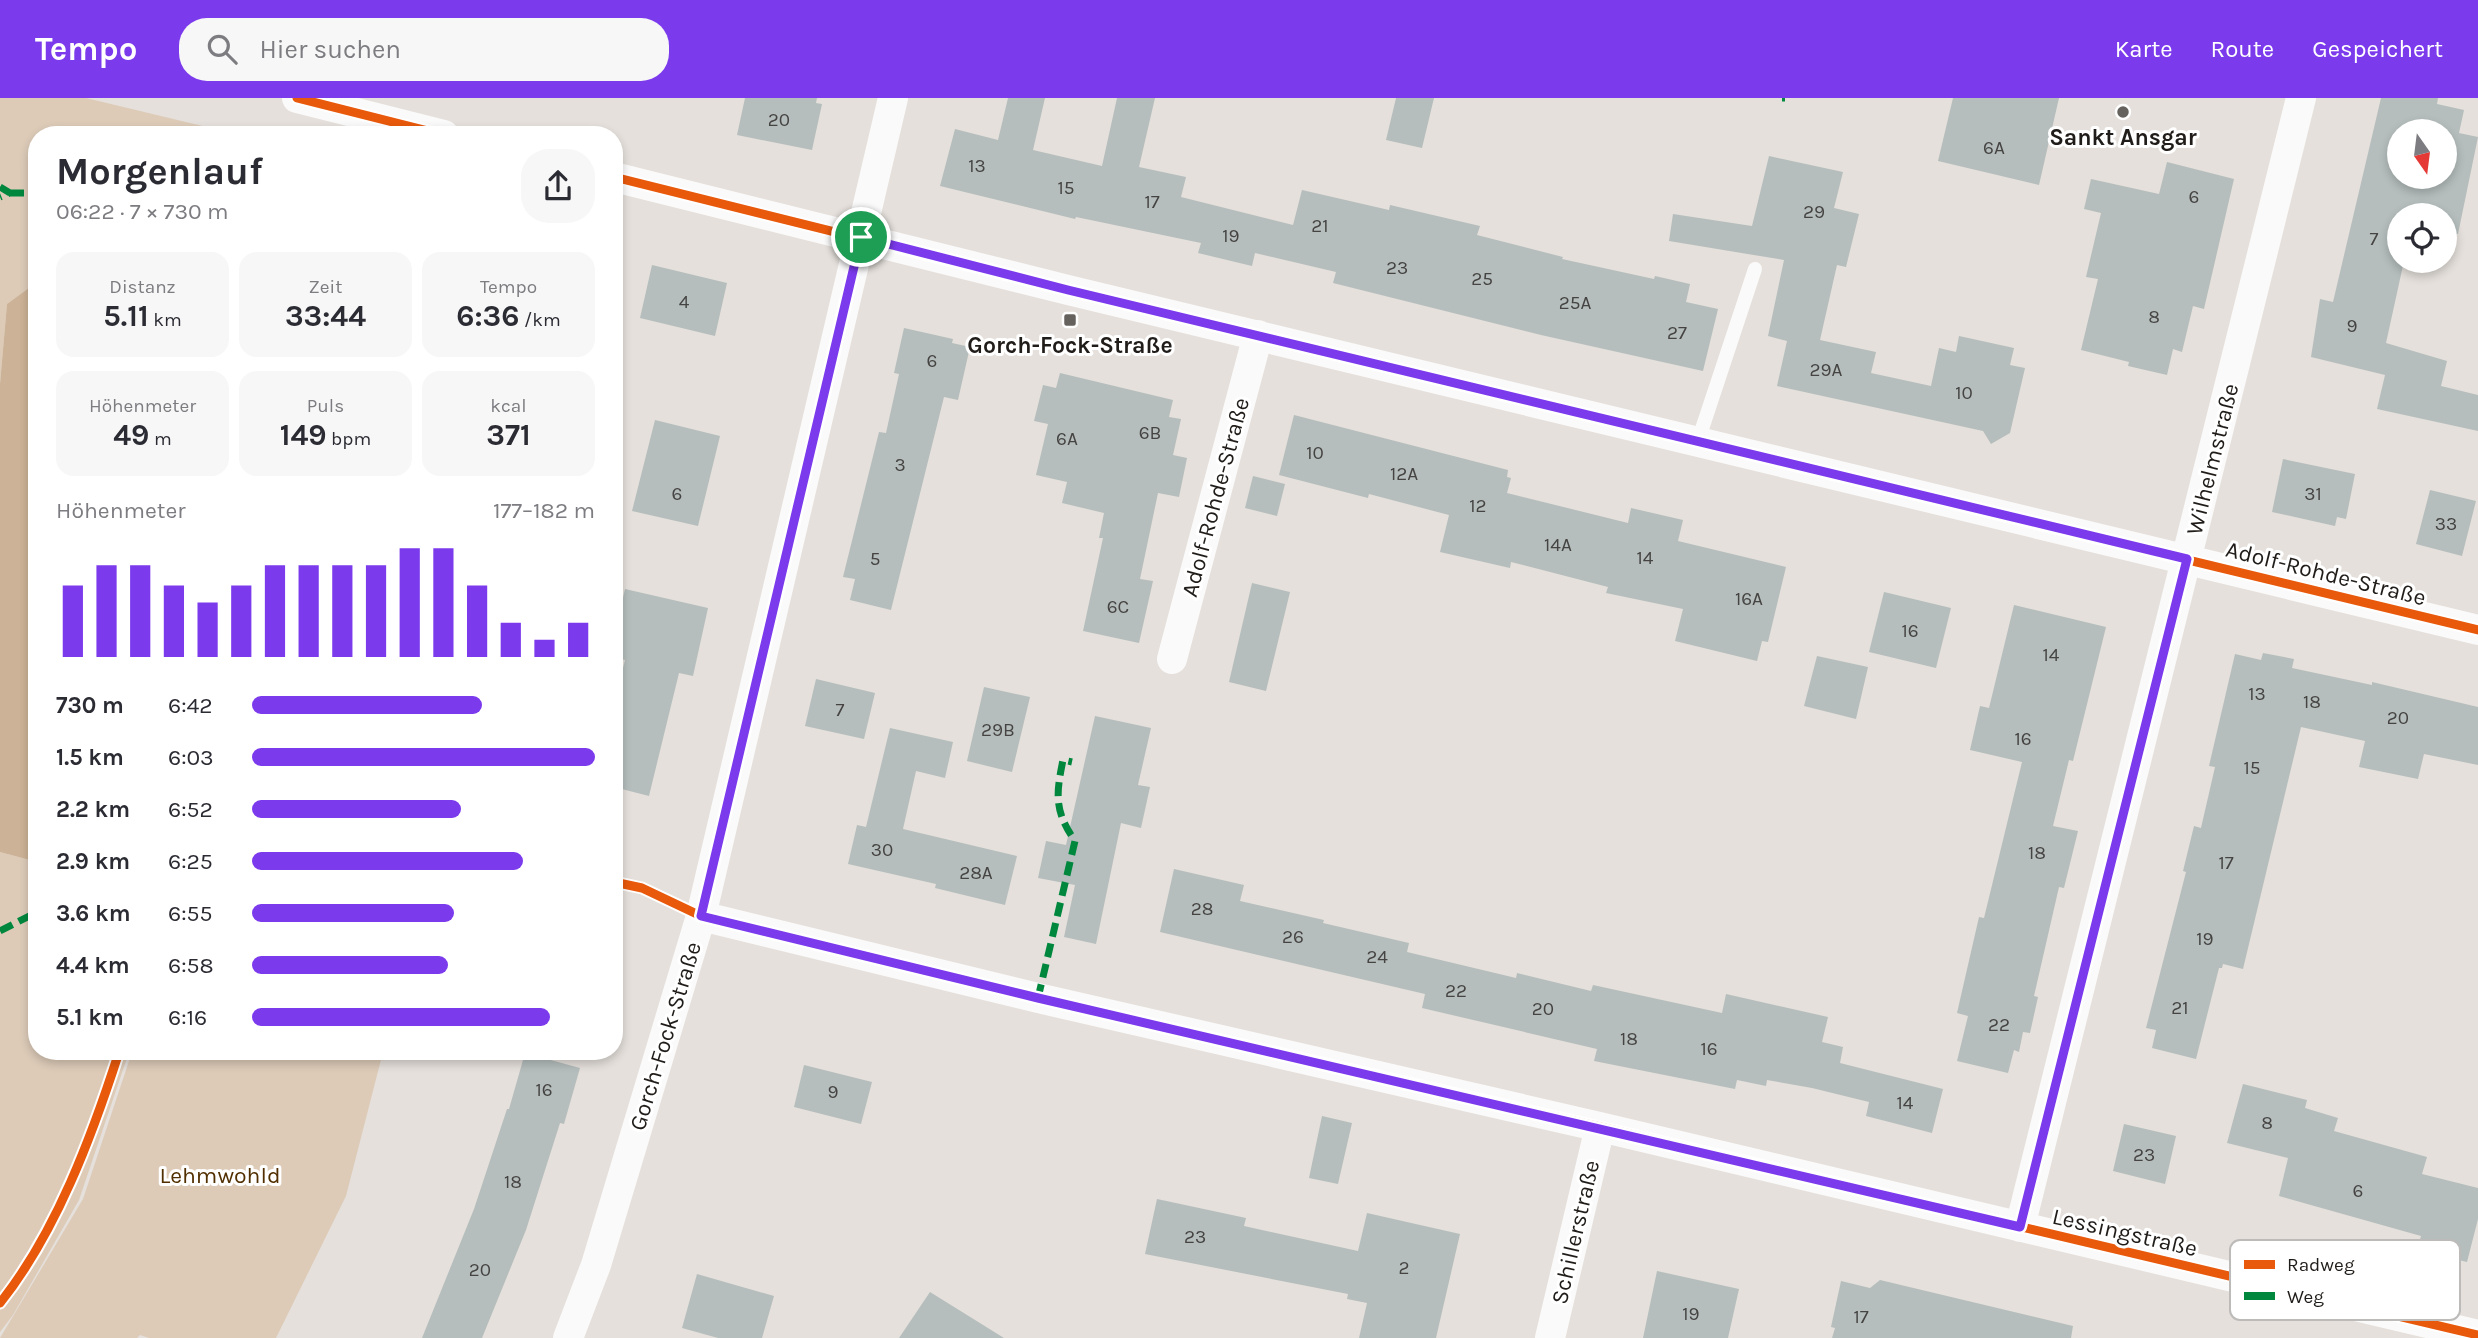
<!DOCTYPE html>
<html lang="de">
<head>
<meta charset="utf-8">
<style>
	:root { --surface:#fff; --page:#f7f7f7; --text:#2b2b33; --muted:#7c7c81; --accent:#7c3aed }
	body { margin:0; font-family:Karla,sans-serif; background:var(--page); color:var(--text); height:100vh; display:flex; flex-direction:column; font-size:26px; white-space:nowrap }
	* { box-sizing:border-box; margin:0 }
	p { font-size:23px; color:var(--muted) }
	.icon { flex:none; width:38px; height:38px; fill:none; stroke:currentColor; stroke-width:2; stroke-linecap:round; stroke-linejoin:round }
	.map { position:relative; flex:1; overflow:hidden }
	.sheet { position:absolute; left:28px; top:28px; width:595px; height:934px; display:flex; flex-direction:column; background:var(--surface); border-radius:28px; box-shadow:0 4px 10px #0003 }
	.sheet>* { flex:none }
	.needle { width:46px; rotate:166deg }
	.buttons { position:absolute; left:2387px; top:21px; display:grid; gap:14px }
	.buttons a { display:grid; place-items:center; width:70px; height:70px; border-radius:50%; background:var(--surface); box-shadow:0 4px 10px #0003; font-size:35px }
	.pin { position:absolute; display:grid; place-items:center; width:60px; height:60px; color:#fff; margin:-30px; border:4px solid #fff; border-radius:50%; box-shadow:0 2px 7px #0007 }
	.round { display:grid; place-items:center; flex:none; width:74px; height:74px; border-radius:28px; background:var(--page) }
	.head { display:flex; align-items:center; justify-content:space-between; height:119px; padding:0 28px }
	h1 { font-size:38px; font-weight:700; line-height:52px }
	.stats { display:grid; grid-template-columns:repeat(3,1fr); gap:10px; height:119px; padding:7px 28px }
	.stats div { display:grid; align-content:center; border-radius:18px; background:var(--page); text-align:center }
	.stats b { font-size:30px; font-weight:700 }
	.stats small { font-size:19px; font-weight:400 }
	.stats p { font-size:19px }
	.chart { height:196px; padding:14px 28px }
	.chart p { display:flex; justify-content:space-between }
	.chart svg { width:100%; height:126px; margin-top:7px; stroke:var(--accent); stroke-width:6 }
	ul { padding:0 28px; list-style:none; font-size:23px }
	li { display:grid; grid-template-columns:112px 84px 1fr; align-items:center; height:52px }
	li i { height:18px; border-radius:9px; background:var(--accent) }
	header { display:flex; align-items:center; gap:42px; box-sizing:border-box; height:98px; padding:0 35px; background:var(--accent); color:#fff }
	header strong { font-size:33px }
	nav { display:flex; gap:38px; margin-inline-start:auto; font-size:24px }
	.search { width:490px; height:63px; background:var(--page); display:flex; align-items:center; gap:18px; box-sizing:border-box; padding:0 24px; border-radius:28px; color:var(--muted); font-size:26px }
	.map>svg:first-child { display:block }
</style>
</head>
<body>
<header>
<strong>Tempo</strong>
<div class="search"><svg class="icon" aria-label="search" viewBox="0 0 24 24"><circle cx="10" cy="10" r="6"/><path d="M15 15l6 6"/></svg>Hier suchen</div>
<nav><a>Karte</a><a>Route</a><a>Gespeichert</a></nav>
</header>
<div class="map">
<svg width="2478" height="1240" viewBox="0 0 2478 1240">
	<rect width="100%" height="100%" fill="#e5e0db"/>
	<path fill="#ddcbb8" d="M0 0H86L240 37H37V184L7 206 0 286Z
		M0 754 37 764V954H129L79 1102 13 1217 0 1234Z
		M132 954H383L346 1098 276 1240H149L140 1237 137 1240H0L83 1101Z"/>
	<path fill="#ccb296" d="M37 184V764L0 754V286L7 206Z"/>
	<path fill="#b5bebd" fill-rule="evenodd" d="M745 0H817L816 5 822 6 812 52 737 37Z
		M1008 0H1045L1033 52 1102 68 1117 0H1155L1139 69 1186 79 1181 99 1293 127 1302 92 1389 112 1390 107 1480 128 1477 137 1563 159 1562 161 1654 181 1655 178 1690 186 1686 204 1718 211 1703 273 1541 237 1333 185 1336 174 1255 155 1252 168 1198 155 1201 145 1076 119 1075 121 940 88 955 31 998 42Z
		M1396 0H1434L1422 50 1386 42Z
		M1953 0H2059L2039 87 1938 63Z
		M2381 0H2438L2437 6 2464 12 2459 35 2478 39 2458 136 2445 133V117H2399V163H2404L2386 245 2447 263 2441 288 2478 297V333L2377 311 2385 277 2311 259 2320 201 2333 204ZM2399 33H2445V79H2399Z
		M1769 58 1843 74 1834 110 1859 116 1846 169 1837 167 1820 242 1876 254 1871 275 1931 288 1939 250 1956 254 1959 238 2014 250 2010 267 2025 270 2010 335 1991 346 1983 333 1777 288 1787 243 1768 238 1784 162 1669 143 1673 116 1752 128Z
		M2167 64 2234 81 2204 211 2193 208 2182 254 2173 251 2167 277 2128 268 2129 264 2081 252 2098 181 2086 179 2101 115 2084 111 2091 81 2159 96Z
		M652 167 727 185 715 238 640 220Z
		M904 230 953 241 952 245 970 249 958 302 944 299 891 512 850 502 855 481 843 479 879 334 886 335 899 276 894 275Z
		M1060 275 1173 302 1169 319 1181 321 1173 357 1187 360 1179 399 1158 395 1140 481 1153 483 1139 545 1083 533 1103 440H1099L1104 415 1062 405 1067 384 1036 377 1048 326 1034 323 1043 287 1056 290Z
		M1294 317 1508 372 1507 379 1511 380 1507 395 1628 425 1631 410 1683 422 1678 443 1786 469 1768 544 1762 543 1757 563 1675 543 1683 511 1606 495 1608 489 1511 464 1510 470 1440 454 1449 417 1369 396 1368 400 1279 377Z
		M655 322 720 338 698 428 632 413Z
		M2283 361 2355 376 2346 421 2337 419 2335 428 2272 414Z
		M1253 378 1285 386 1277 418 1245 410Z
		M2430 392 2476 403 2462 458 2416 446Z
		M1252 485 1290 494 1266 593 1229 584Z
		M625 491 708 510 693 578 679 575 649 698 614 689V606L625 562 614 559V538Z
		M1884 494 1951 510 1936 570 1869 554Z
		M2014 507 2106 529 2073 663 2069 662 2053 728 2078 733 2064 790 2059 789 2034 898 2038 899 2030 935 2023 934 2019 954 2014 952 2008 975 1957 963 1968 918 1957 915 1979 819 1984 820 2022 664 1970 652 1980 608 1989 610Z
		M2263 555 2294 561 2292 570 2372 587V584L2478 609V667L2424 656 2418 681 2359 669 2365 643 2301 629 2243 871 2223 866 2222 870H2219L2196 961 2152 950 2156 932 2146 930 2186 774 2183 773 2194 728 2201 730 2215 669 2209 668 2235 556 2261 562Z
		M1817 558 1868 569 1856 621 1804 608Z
		M816 581 875 595 864 641 805 628Z
		M984 589 1030 599 1012 674 967 663Z
		M1095 618 1151 630 1138 687 1150 689 1141 730 1121 725 1096 846 1064 839 1075 787 1038 780 1046 743 1066 747Z
		M890 630 953 644 945 680 916 673 903 731 1017 758 1005 807 935 790 936 786 848 766 857 727 866 729Z
		M1174 771 1244 787 1240 803 1324 822 1323 825 1409 845 1407 854 1516 880 1517 875 1591 893 1593 887 1722 915 1726 896 1828 919 1822 944 1843 949 1840 965 1943 991 1932 1035 1866 1018 1869 1004 1812 990 1767 982 1766 988 1737 982 1735 991 1594 963 1597 951 1422 910 1425 896 1160 834Z
		M525 955 580 970 564 1026 560 1025 526 1132 482 1240H422L474 1111 507 1011H509Z
		M804 967 872 984 861 1026 794 1009Z
		M2243 986 2307 1002 2305 1010 2338 1020 2334 1033 2427 1059 2422 1076 2478 1090V1121L2467 1164 2417 1152 2421 1138 2279 1098 2288 1060 2227 1045Z
		M1322 1018 1352 1025 1338 1086 1309 1080Z
		M2124 1026 2176 1038 2165 1086 2113 1073Z
		M1157 1101 1246 1120 1244 1128 1358 1153 1367 1115 1460 1136 1436 1240H1359L1367 1205 1347 1201 1348 1196 1145 1156Z
		M1657 1173 1739 1191 1728 1240H1643Z
		M697 1176 774 1198 762 1240H718L682 1230Z
		M1880 1182 2073 1228 2071 1240H1832L1835 1230 1831 1229 1841 1183 1870 1190Z
		M930 1194 1004 1240H899Z"/>
	<g fill="none" stroke-linecap="round" stroke-linejoin="round">
		<path stroke="#fbfafa" stroke-width="14" d="M1698 343 1755 171"/>
		<path stroke="#fbfafa" stroke-width="30" d="M297 0 444 37
			M614 79 1068 192 2478 532
			M1172 561 1258 237
			M701 818 1038 900 1600 1029 2478 1237
			M2020 1129 2301 0
			M568 1240 596 1167 701 818 893 0
			M1550 1240 1600 1029"/>
		<path stroke="#00873e" stroke-width="7" stroke-dasharray="14 7" stroke-linecap="butt" d="M1782 0H1785
			M0 89 10 95 0 99
			M10 95H37
			M0 833 37 814
			M1038 900 1075 743C1054 713 1056 696 1063 662L1072 664"/>
		<g stroke="#fff" stroke-width="13">
			<path id="cycleway" d="M297 0 444 37
				M614 79 1068 192 2478 532
				M614 784 642 790 701 818 1038 900 1600 1029 2478 1237
				M0 1205C56 1135 92 1038 119 954"/>
		</g>
		<use href="#cycleway" stroke="#e8590c" stroke-width="9"/>
	</g>
	<g fill="none" stroke-linecap="round" stroke-linejoin="round">
		<g stroke="#fff" stroke-width="14">
			<path id="route" d="M861 139 1068 192 2187 461 2020 1129 1038 900 701 818Z"/>
		</g>
		<use href="#route" stroke="#7c3aed" stroke-width="9"/>
	</g>
	<g fill="#65615d" stroke="#fff" stroke-width="2.5">
		<circle cx="2123" cy="14" r="7"/>
		<rect x="1063" y="215" width="14" height="14" rx="3.5"/>
	</g>
	<g text-anchor="middle" stroke-width="6" stroke-linejoin="round" paint-order="stroke">
		<g font-size="19" fill="#454442">
			<text x="779" y="28">20</text>
			<text x="1994" y="56">6A</text>
			<text x="977" y="74">13</text>
			<text x="1066" y="96">15</text>
			<text x="2194" y="105">6</text>
			<text x="1152" y="110">17</text>
			<text x="1814" y="120">29</text>
			<text x="1320" y="134">21</text>
			<text x="1231" y="144">19</text>
			<text x="2374" y="147">7</text>
			<text x="1397" y="176">23</text>
			<text x="1482" y="187">25</text>
			<text x="684" y="210">4</text>
			<text x="1575" y="211">25A</text>
			<text x="2154" y="225">8</text>
			<text x="2352" y="234">9</text>
			<text x="1677" y="241">27</text>
			<text x="932" y="269">6</text>
			<text x="1826" y="278">29A</text>
			<text x="1964" y="301">10</text>
			<text x="1150" y="341">6B</text>
			<text x="1067" y="347">6A</text>
			<text x="1315" y="361">10</text>
			<text x="900" y="373">3</text>
			<text x="1404" y="382">12A</text>
			<text x="677" y="402">6</text>
			<text x="2313" y="402">31</text>
			<text x="1478" y="414">12</text>
			<text x="2446" y="432">33</text>
			<text x="1558" y="453">14A</text>
			<text x="1645" y="466">14</text>
			<text x="875" y="467">5</text>
			<text x="1749" y="507">16A</text>
			<text x="1118" y="515">6C</text>
			<text x="1910" y="539">16</text>
			<text x="2051" y="563">14</text>
			<text x="2257" y="602">13</text>
			<text x="2312" y="610">18</text>
			<text x="840" y="618">7</text>
			<text x="2398" y="626">20</text>
			<text x="998" y="638">29B</text>
			<text x="2023" y="647">16</text>
			<text x="2252" y="676">15</text>
			<text x="882" y="758">30</text>
			<text x="2037" y="761">18</text>
			<text x="2226" y="771">17</text>
			<text x="976" y="781">28A</text>
			<text x="1202" y="817">28</text>
			<text x="1293" y="845">26</text>
			<text x="2205" y="847">19</text>
			<text x="1377" y="865">24</text>
			<text x="1456" y="899">22</text>
			<text x="2180" y="916">21</text>
			<text x="1543" y="917">20</text>
			<text x="1999" y="933">22</text>
			<text x="1629" y="947">18</text>
			<text x="1709" y="957">16</text>
			<text x="544" y="998">16</text>
			<text x="833" y="1000">9</text>
			<text x="1905" y="1011">14</text>
			<text x="2267" y="1031">8</text>
			<text x="2144" y="1063">23</text>
			<text x="513" y="1090">18</text>
			<text x="2358" y="1099">6</text>
			<text x="1195" y="1145">23</text>
			<text x="1404" y="1176">2</text>
			<text x="480" y="1178">20</text>
			<text x="1691" y="1222">19</text>
			<text x="1861" y="1225">17</text>
		</g>
		<g font-size="23" font-weight="bold" fill="#201c19" stroke="#fff">
			<text x="2123" y="47">Sankt Ansgar</text>
			<text x="1070" y="255">Gorch-Fock-Straße</text>
		</g>
		<g font-size="23" fill="#201c19" stroke="#fff">
			<text transform="translate(2212 361) rotate(-76)" y="8">Wilhelmstraße</text>
			<text transform="translate(1215 399) rotate(-75)" y="8">Adolf-Rohde-Straße</text>
			<text transform="translate(2326 475) rotate(14)" y="8">Adolf-Rohde-Straße</text>
			<text transform="translate(665 938) rotate(-73)" y="8">Gorch-Fock-Straße</text>
			<text transform="translate(1575 1134) rotate(-77)" y="8">Schillerstraße</text>
			<text transform="translate(2125 1134) rotate(13)" y="8">Lessingstraße</text>
		</g>
		<g font-size="23" fill="#512f00" stroke="#fff">
			<text x="220" y="1085">Lehmwohld</text>
		</g>
	</g>
	<rect x="2230" y="1142" width="230" height="80" rx="10" fill="#fff" stroke="#bcbbba" stroke-width="2"/>
	<rect x="2244" y="1162" width="31" height="9" fill="#e8590c"/>
	<rect x="2244" y="1194" width="31" height="8" fill="#00873e"/>
	<g font-size="19" fill="#201c19">
		<text x="2287" y="1173">Radweg</text>
		<text x="2287" y="1205">Weg</text>
	</g>
</svg>
<div class="buttons">
<a><svg class="needle" viewBox="-14 -14 28 28"><path d="M0-13l5 13h-10z" fill="#e53935"/><path d="M0 13l5-13h-10z" fill="#7c7c81"/></svg></a>
<a><svg class="icon" aria-label="locate" viewBox="0 0 24 24"><circle cx="12" cy="12" r="6"/><path d="M12 2v4M12 18v4M2 12h4M18 12h4"/></svg></a>
</div>
<div class="pin" style="left:861px;top:139px;background:#1e9e55"><svg class="icon" aria-label="arrive" viewBox="0 0 24 24"><path d="M6 21V4h12l-3 4 3 4H6"/></svg></div>
<section class="sheet">
<div class="head"><div><h1>Morgenlauf</h1><p>06:22 · 7 × 730 m</p></div><a class="round"><svg class="icon" aria-label="share" viewBox="0 0 24 24"><path d="M12 15V3M7 8l5-5 5 5M5 13v7h14v-7"/></svg></a></div>
<div class="stats">
<div><p>Distanz</p><b>5.11<small> km</small></b></div>
<div><p>Zeit</p><b>33:44</b></div>
<div><p>Tempo</p><b>6:36<small> /km</small></b></div>
</div>
<div class="stats">
<div><p>Höhenmeter</p><b>49<small> m</small></b></div>
<div><p>Puls</p><b>149<small> bpm</small></b></div>
<div><p>kcal</p><b>371</b></div>
</div>
<div class="chart"><p><span>Höhenmeter</span>177–182 m</p>
<svg viewBox="0 0 160 44" preserveAspectRatio="none"><path d="M5 44V19M15 44V12M25 44V12M35 44V19M45 44V25M55 44V19M65 44V12M75 44V12M85 44V12M95 44V12M105 44V6M115 44V6M125 44V19M135 44V32M145 44V38M155 44V32"/></svg>
</div>
<ul>
<li><b>730 m</b>6:42<i style="width:67%"></i></li>
<li><b>1.5 km</b>6:03<i style="width:100%"></i></li>
<li><b>2.2 km</b>6:52<i style="width:61%"></i></li>
<li><b>2.9 km</b>6:25<i style="width:79%"></i></li>
<li><b>3.6 km</b>6:55<i style="width:59%"></i></li>
<li><b>4.4 km</b>6:58<i style="width:57%"></i></li>
<li><b>5.1 km</b>6:16<i style="width:87%"></i></li>
</ul>
</section>
</div>
</body>
</html>
